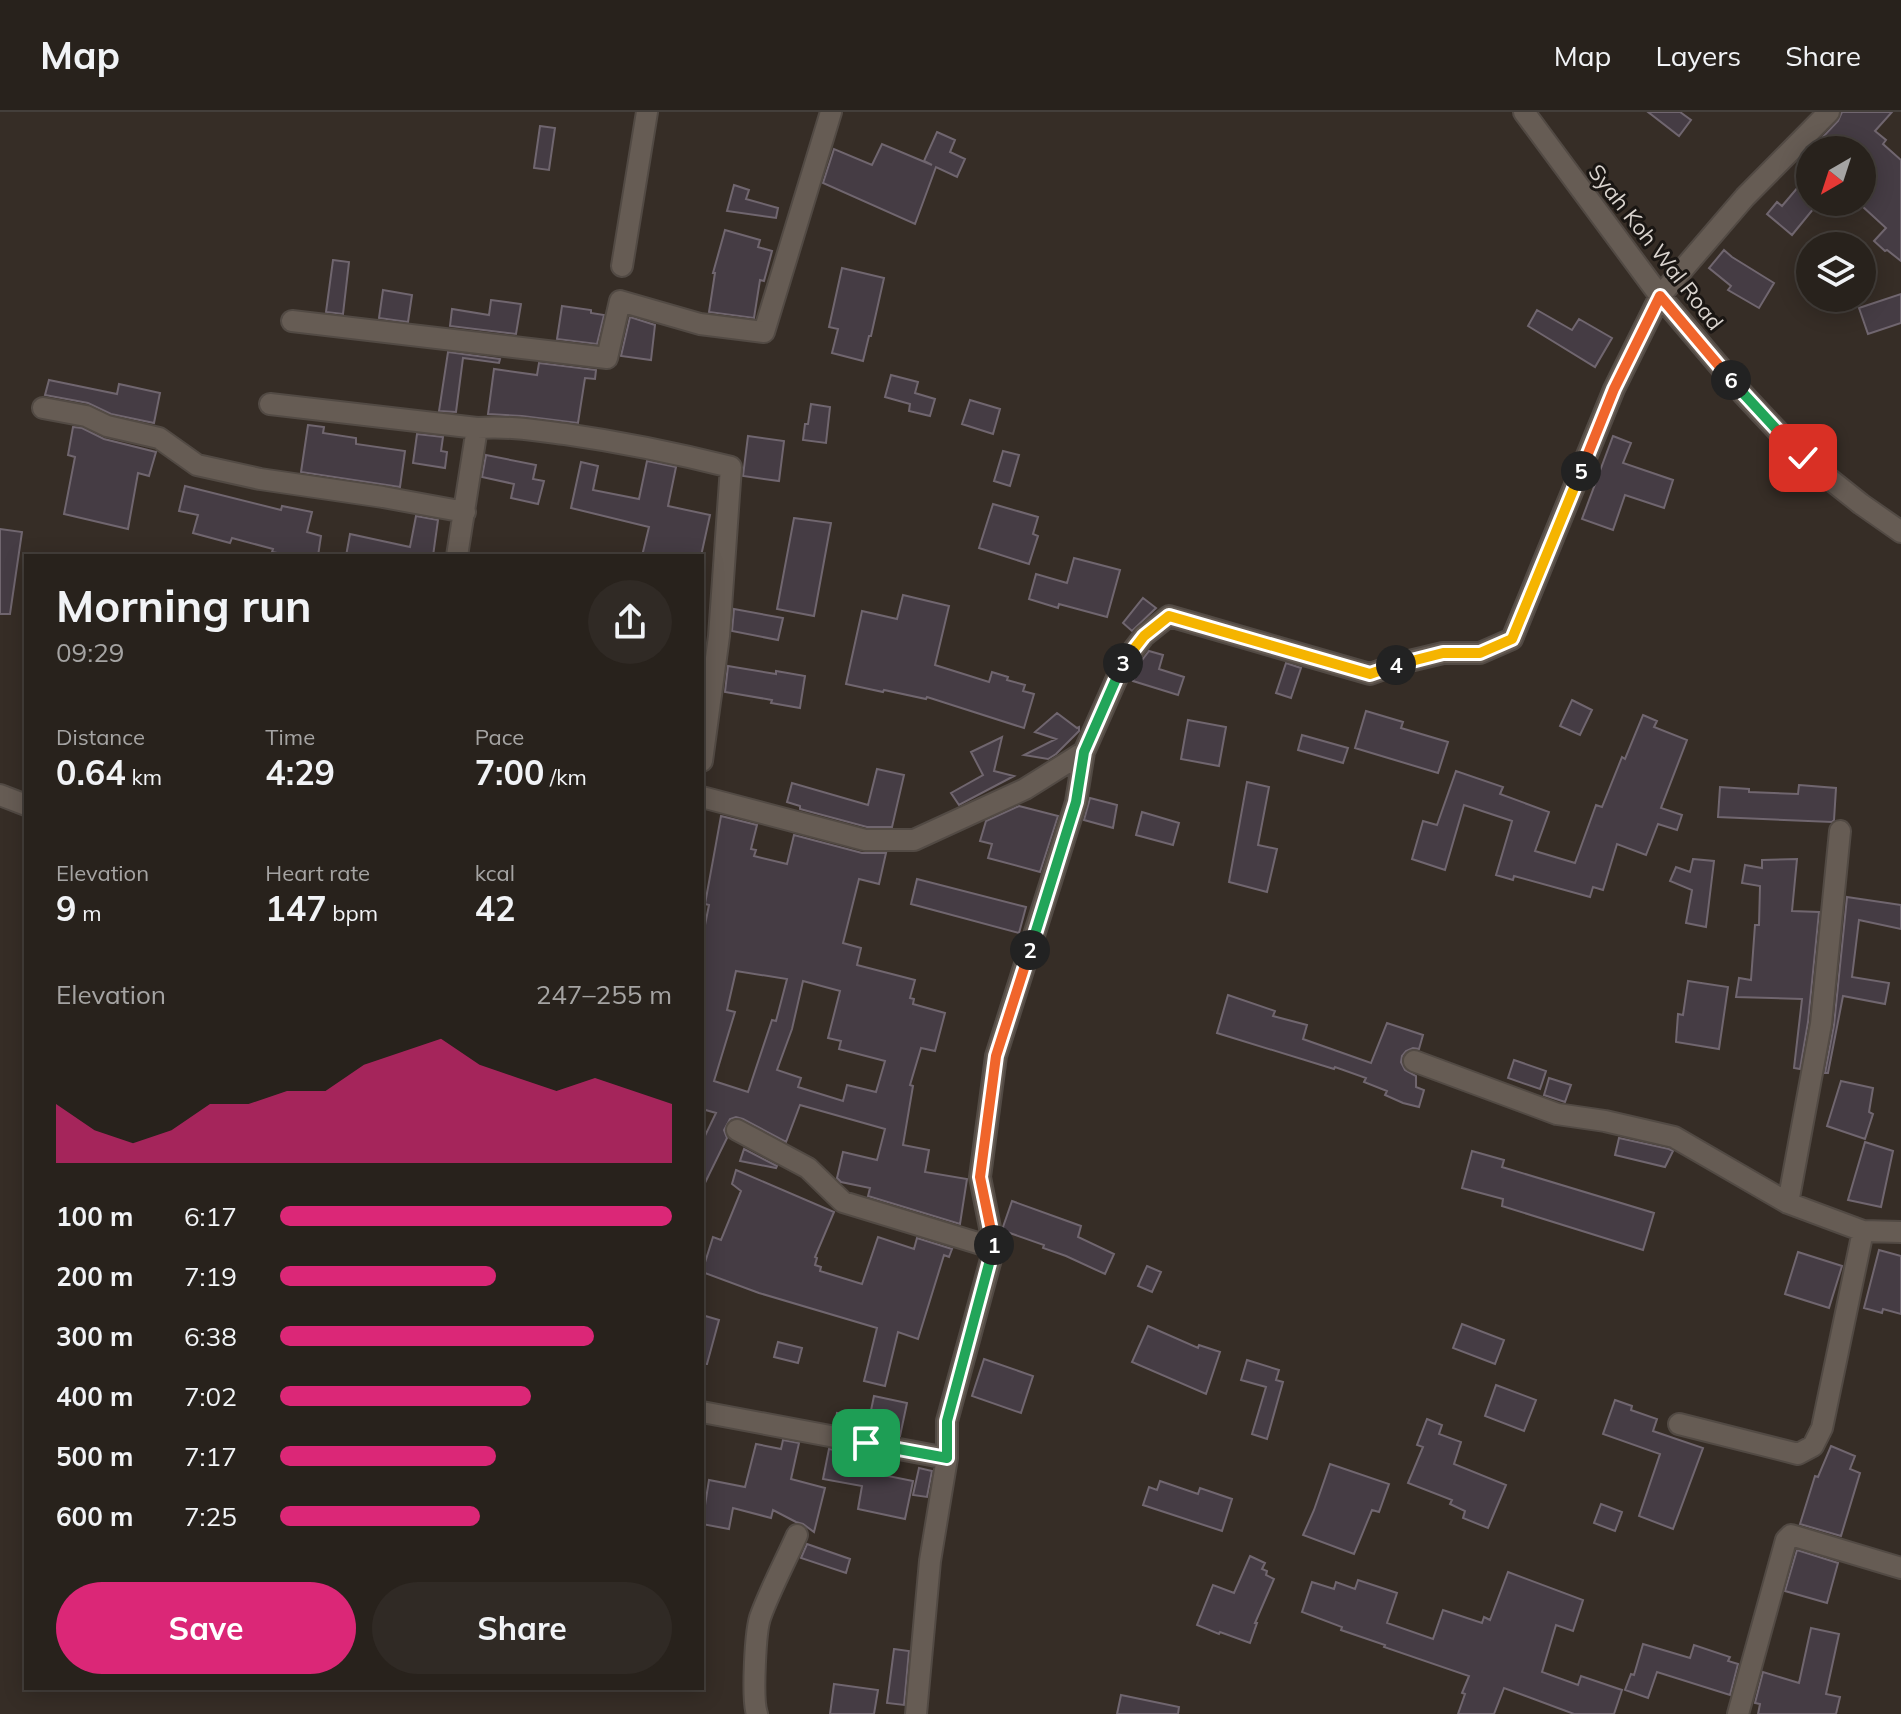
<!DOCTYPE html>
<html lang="en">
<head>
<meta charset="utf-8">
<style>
	:root { --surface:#28221c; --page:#302a25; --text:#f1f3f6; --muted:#a5a4a3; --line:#443f3b; --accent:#db2777 }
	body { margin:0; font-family:Mulish,sans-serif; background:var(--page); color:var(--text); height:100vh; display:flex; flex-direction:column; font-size:30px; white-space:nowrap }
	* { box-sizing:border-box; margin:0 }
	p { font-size:26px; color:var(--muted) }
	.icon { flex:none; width:44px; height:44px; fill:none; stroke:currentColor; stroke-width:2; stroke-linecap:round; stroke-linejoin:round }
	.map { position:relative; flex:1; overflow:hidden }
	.drawer { position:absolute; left:24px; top:442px; width:680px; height:1136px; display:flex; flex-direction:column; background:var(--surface); border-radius:0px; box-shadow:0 4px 20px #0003,0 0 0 2px var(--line) }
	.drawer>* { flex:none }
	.needle { width:52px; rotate:219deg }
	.fabs { position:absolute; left:1796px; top:24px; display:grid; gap:16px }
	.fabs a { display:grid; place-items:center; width:80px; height:80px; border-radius:50%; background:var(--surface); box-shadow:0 4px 20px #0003,0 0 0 2px var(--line); font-size:40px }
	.pin { position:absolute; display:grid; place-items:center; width:68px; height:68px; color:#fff; margin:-34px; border-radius:16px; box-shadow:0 4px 12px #0006 }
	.km { position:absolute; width:40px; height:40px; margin:-20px; border-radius:50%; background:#222; color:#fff; font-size:22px; line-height:40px; text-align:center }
	.round { display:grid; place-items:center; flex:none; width:84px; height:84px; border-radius:42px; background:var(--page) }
	.head { display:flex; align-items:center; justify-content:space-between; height:136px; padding:0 32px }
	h1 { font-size:44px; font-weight:700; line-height:60px }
	.stats { display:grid; grid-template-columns:repeat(3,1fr); gap:12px; height:136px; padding:8px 32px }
	.stats div { display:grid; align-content:center }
	.stats b { font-size:34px; font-weight:700 }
	.stats small { font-size:22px; font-weight:400 }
	.stats p { font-size:22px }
	.chart { height:224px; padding:16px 32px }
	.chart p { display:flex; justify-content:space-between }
	.chart svg { width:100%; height:144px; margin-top:8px; fill:var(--accent); opacity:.7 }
	.action { display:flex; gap:16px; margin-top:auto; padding:16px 32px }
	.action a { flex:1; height:92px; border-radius:48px; background:var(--accent); color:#fff; font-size:32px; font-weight:700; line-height:92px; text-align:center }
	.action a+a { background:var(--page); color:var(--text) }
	ul { padding:0 32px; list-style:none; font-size:26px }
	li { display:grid; grid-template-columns:128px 96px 1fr; align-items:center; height:60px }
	li i { height:20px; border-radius:10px; background:var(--accent) }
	header { display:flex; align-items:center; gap:48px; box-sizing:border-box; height:112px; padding:0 40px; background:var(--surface); border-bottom:2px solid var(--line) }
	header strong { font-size:38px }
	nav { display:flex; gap:44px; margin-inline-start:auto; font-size:28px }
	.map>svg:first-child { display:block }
</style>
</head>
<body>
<header>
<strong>Map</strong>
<nav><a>Map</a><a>Layers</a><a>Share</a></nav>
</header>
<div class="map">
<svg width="1901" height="1602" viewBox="0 0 1901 1602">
	<rect width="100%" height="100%" fill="#362d26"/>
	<path fill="#453c44" stroke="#70666f" stroke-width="2" fill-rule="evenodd" d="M1648 0H1680L1691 8 1679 24Z
		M1842 0H1892L1875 19 1886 28 1883 32 1901 48V149L1887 138 1885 139 1874 129 1886 116 1862 94V38H1835L1820 28 1838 9Z
		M540 14 555 16 549 58 534 56Z
		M937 20 955 28 950 40 965 47 957 65 936 55 915 112 823 71 834 37 872 53 882 32 932 53 924 49Z
		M1810 61V90H1819L1792 123 1767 102 1777 90 1782 94Z
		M734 73 749 78 746 87 778 96 776 106 727 99Z
		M725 118 760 128 758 135 772 139 764 169 760 168 754 206 709 200 715 161H713Z
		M1724 138 1732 145 1774 171 1759 196 1728 178 1731 174 1709 156Z
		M333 148 349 150 343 202 326 200Z
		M842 156 884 166 871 224H869L863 249 832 241 838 217 829 215Z
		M383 178 412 183 408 210 379 206Z
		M1901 182V211L1868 222 1859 196Z
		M491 188 521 192 516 222 450 214 452 197 489 203Z
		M562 194 591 198V201L604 203 597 232 557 227Z
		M1537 198 1572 218 1579 207 1612 226 1595 255 1528 214Z
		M630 205 655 213 651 248 621 244Z
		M448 240 500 247 499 251 463 246 456 300 439 299Z
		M539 251 596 258 595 267 585 266 578 311 522 304 488 302 494 257 537 263Z
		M891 263 918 270 915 281 935 287 930 304 909 299 910 292 885 285Z
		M49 268 117 282 119 272 160 281 154 311 111 302 88 291 45 283Z
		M970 288 1000 297 993 322 962 312Z
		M811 292 830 295 826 331 803 328 805 312H808Z
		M308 313 324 315 323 321 356 326V332L405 339 400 375 301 360Z
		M73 315 82 316 104 327 156 340 149 364 138 361 128 417 64 402 75 345 68 343Z
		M417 322 443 325 441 339 447 340 445 356 413 351Z
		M748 324 784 329 779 369 743 364Z
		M1613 324 1631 331 1623 351 1673 368 1664 396 1625 383 1613 418 1582 407Z
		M1003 339 1019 343 1010 374 994 369Z
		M486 343 536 353 533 367 544 369 538 392 511 386 514 372 482 365Z
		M647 349 676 355 668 394 710 403 701 444H642L649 415 571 396 581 350 598 354 593 378 639 387Z
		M185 374 281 398 282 394 312 400 307 420 321 424 318 444H293L272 440 273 437 232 426 230 431 193 421 198 403 179 399Z
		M993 392 1038 405 1033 422 1038 424 1029 452 979 436Z
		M416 404 438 408 433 444H346L350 422 410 435Z
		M794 406 831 411 814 504 777 497Z
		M0 417 22 420 10 502H0Z
		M1074 446 1120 458 1107 505 1059 492 1058 496 1029 487 1036 462 1067 471Z
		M903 483 949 494 935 553 989 570 992 560 1008 565 1007 568 1025 573 1023 579 1034 582 1024 616 927 585 926 587 884 578 883 580 846 572 862 499 897 507Z
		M1143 486 1156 496 1132 519 1123 511Z
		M734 497 783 506 778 528 732 519Z
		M1149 539 1163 543 1159 557 1184 565 1178 583 1133 569 1139 552Z
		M1286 551 1301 556 1291 586 1276 581Z
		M728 554 776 562V559L805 564 800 596 771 591 772 588 725 580Z
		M1572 588 1592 598 1580 623 1560 614Z
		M1366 599 1403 610 1401 616 1448 630 1438 661 1355 636Z
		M1057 601 1077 616 1079 615V619L1056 642 1048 647 1024 643 1056 627 1035 620Z
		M1643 603 1657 609 1654 615 1687 628 1661 696 1682 703 1677 718 1658 712 1646 743 1617 732 1603 778 1593 775 1590 785 1514 764 1513 768 1496 763 1512 709 1464 693 1445 758 1412 747 1423 709 1437 713 1456 659 1503 675 1500 682 1549 700 1535 739 1575 751 1596 693 1602 695 1622 645 1625 647Z
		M1188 608 1226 615 1219 654 1181 647Z
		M1302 623 1348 636 1343 651 1298 638Z
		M1002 625 994 659 1014 664 959 693 951 681 983 663 971 640Z
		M877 657 904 663 892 715H867L800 697V694L787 690 792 671 868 693Z
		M1247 670 1269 675 1258 733 1277 737 1267 780 1229 770Z
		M1799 673 1836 676 1834 708 1832 710 1718 705 1720 675 1749 677V680L1798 682Z
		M1090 686 1117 693 1113 716 1084 708Z
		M1019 694 1058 704 1040 760 988 746 992 732 980 729 986 709Z
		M1142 700 1179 711 1173 733 1136 723Z
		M721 704 757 713 751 737 756 738 754 744 787 752 794 723 862 741H886L879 772 859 767 843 831 861 836 857 853 915 868 910 886 914 887 913 892 945 901 935 939 921 936 910 973 913 974 903 1033 929 1038 925 1060 967 1067 960 1112 868 1084 870 1076 841 1070 837 1066 843 1040 877 1048 885 1017 800 993 786 1030 743 1007 736 1005 730 1007 724 1018 727 1026 702 1077V1030L716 1001 702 997V828L709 793 705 792ZM736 859 787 867 776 909 772 908 748 980 714 969 735 900 727 898ZM803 869 840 879 828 926 841 929 839 937 885 949 876 980 847 973 843 989 798 975 801 966 777 958 792 917Z
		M1693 747 1714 749 1706 815 1686 811 1692 778 1670 769 1676 755 1690 760Z
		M1797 747 1792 799 1819 800 1808 910 1800 957 1794 956 1802 887 1736 885 1739 866 1751 868 1755 813H1759L1760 774 1742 771 1745 753 1762 756V748Z
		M917 767 1026 795 1019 821 911 792Z
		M1847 785 1901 793V817L1859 808 1852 865 1889 871 1885 892 1843 884 1828 961H1825L1834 913Z
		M1688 869 1728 875 1719 937 1676 930 1678 902 1683 903Z
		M1228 883 1275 899 1273 904 1307 913 1303 927 1371 951 1387 911 1423 923 1419 937 1413 936 1406 939 1402 944 1401 950 1405 958 1416 964V975L1424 978 1419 995 1403 991 1385 983 1387 979 1364 970 1366 966 1335 955 1334 957 1217 921Z
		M1514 948 1546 959 1540 977 1508 966Z
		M1549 966 1571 973 1565 990 1544 983Z
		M1841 969 1873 976 1869 1000 1873 1002 1865 1027 1827 1014Z
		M1619 1026 1669 1037 1673 1039 1665 1055 1615 1043Z
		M1865 1030 1893 1039 1881 1095 1848 1088Z
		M744 1037 777 1054 776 1056 740 1049Z
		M1472 1039 1504 1048 1502 1055 1654 1101 1643 1138 1502 1094 1503 1087 1462 1076Z
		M736 1058 834 1100 815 1145 817 1146 815 1153 821 1155 820 1159 862 1172 878 1125 914 1137 917 1126 952 1137 949 1145 944 1143 918 1227 898 1220 885 1274 864 1269 877 1216 759 1181 702 1160 713 1125 721 1128 741 1079 732 1072Z
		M1012 1089 1081 1114 1078 1125 1114 1142 1105 1162 1066 1144 1043 1136 1044 1133 1004 1119 1003 1115Z
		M1879 1138 1901 1144V1202L1883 1197 1882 1201 1864 1196Z
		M1798 1140 1842 1154 1829 1196 1785 1182Z
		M1147 1154 1161 1160 1152 1180 1138 1174Z
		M702 1203 719 1208 707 1252H702Z
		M1462 1212 1504 1228 1495 1252 1453 1236Z
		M1148 1214 1198 1236 1199 1233 1220 1240 1206 1282 1132 1250Z
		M778 1230 802 1236 798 1251 774 1245Z
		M984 1247 1033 1264 1021 1301 972 1284Z
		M1247 1248 1279 1258 1276 1268 1283 1270 1267 1327 1252 1322 1266 1275 1241 1268Z
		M1496 1273 1536 1288 1524 1319 1485 1304Z
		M874 1284 907 1291 900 1324 835 1312 837 1301 869 1308Z
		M1615 1288 1632 1294 1631 1298 1657 1307 1653 1319 1703 1336 1673 1417 1639 1404 1660 1342 1603 1322Z
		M1427 1307 1442 1313 1439 1322 1461 1330 1454 1352 1506 1373 1488 1416 1463 1406 1465 1399 1450 1392 1452 1388 1408 1371 1423 1335 1417 1333Z
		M783 1328 799 1331 791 1367 825 1376 814 1420 803 1412 796 1410 773 1398 771 1406 733 1396 729 1417 702 1412 709 1368 745 1375 756 1332 781 1337Z
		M1831 1334 1855 1344 1850 1357 1860 1361 1841 1424 1800 1412 1815 1364 1818 1365Z
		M829 1337 871 1345 868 1360 913 1369 905 1407 858 1397 862 1374 823 1367Z
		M1330 1352 1389 1372 1379 1400 1372 1398 1354 1442 1303 1423 1314 1398Z
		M919 1356 932 1359 927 1385 913 1383Z
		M1160 1369 1198 1382 1200 1376 1232 1387 1222 1419 1143 1393 1149 1375 1157 1378Z
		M1601 1392 1622 1400 1615 1419 1594 1411Z
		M807 1432 850 1447 846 1461 801 1446Z
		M1797 1438 1838 1451 1827 1491 1785 1479Z
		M1250 1444 1265 1451 1262 1457 1267 1459 1266 1463 1274 1467 1255 1511H1257L1250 1531 1220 1520 1219 1522 1197 1513 1213 1473 1234 1481Z
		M1508 1460 1583 1488 1573 1519 1556 1513 1542 1560 1578 1573 1581 1564 1622 1578 1614 1602H1574L1504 1576 1494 1602H1458L1465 1582 1462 1581 1469 1564 1384 1535 1385 1533 1341 1518 1342 1515 1302 1500 1312 1470 1334 1477 1336 1470 1355 1477 1358 1468 1397 1481 1387 1511 1433 1527 1443 1498 1482 1511 1484 1505 1490 1508Z
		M1811 1516 1839 1522 1826 1582 1840 1585 1836 1602H1758L1760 1592 1755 1591 1763 1560 1799 1571Z
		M1643 1532 1690 1546 1694 1533 1730 1545 1728 1549 1738 1552 1730 1583 1657 1560 1648 1586 1625 1578 1631 1562 1634 1563Z
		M894 1537 909 1539 904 1593 887 1591Z
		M834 1572 878 1578 874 1602H830Z
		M1121 1583 1179 1595 1178 1602H1117Z"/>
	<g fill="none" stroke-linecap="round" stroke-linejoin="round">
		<g stroke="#524a44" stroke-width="24">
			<path id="minor" d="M1524 0 1660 184 1743 282 1803 346 1861 392 1901 420
				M622 154 647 0
				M292 209 607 246 620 189 700 212 764 220 831 0
				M270 292 477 316C509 314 533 318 565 322 621 330 675 341 731 355L719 524 702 649
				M43 296 86 304 107 314 159 326 197 353 260 367 383 385 465 400
				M457 444 477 316
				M0 683 26 693
				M702 685 865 728H914L1025 677 1084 640 1124 550 1144 524 1169 504 1370 562 1401 551 1443 541H1480L1512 527 1614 277 1660 184 1745 85 1829 0
				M1414 949 1557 1002 1605 1009 1674 1025 1788 1091 1863 1119 1901 1120
				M737 1018 808 1056 843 1090 994 1136
				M1788 1091 1821 912 1840 719
				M702 1300 947 1346
				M1679 1312 1798 1342 1813 1334 1822 1316 1863 1119
				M757 1602C752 1588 755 1517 761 1503 771 1476 785 1450 797 1423
				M916 1602 930 1449 947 1346V1309L994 1136 980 1065 996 944 1076 690 1084 640
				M1738 1602 1786 1428 1791 1423 1901 1456"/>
		</g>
		<use href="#minor" stroke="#665c54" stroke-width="20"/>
	</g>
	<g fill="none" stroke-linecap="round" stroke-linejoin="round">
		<g stroke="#fff" stroke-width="16">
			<path id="split-1" d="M866 1331 947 1346V1309L994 1133"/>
		</g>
		<g stroke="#fff" stroke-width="16">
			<path id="split-2" d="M994 1133 980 1065 996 944 1030 838"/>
		</g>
		<g stroke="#fff" stroke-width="16">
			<path id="split-3" d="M1030 838 1076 690 1084 640 1123 551"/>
		</g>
		<g stroke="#fff" stroke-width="16">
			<path id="split-4" d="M1123 551 1144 524 1169 504 1370 562 1396 553"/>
		</g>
		<g stroke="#fff" stroke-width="16">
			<path id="split-5" d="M1396 553 1443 541H1480L1512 527 1581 359"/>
		</g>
		<g stroke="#fff" stroke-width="16">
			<path id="split-6" d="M1581 359 1614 277 1660 184 1731 268"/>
		</g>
		<g stroke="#fff" stroke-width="16">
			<path id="split-7" d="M1731 268 1803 346"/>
		</g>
		<use href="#split-1" stroke="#22a559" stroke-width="10"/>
		<use href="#split-2" stroke="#f0652b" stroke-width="10"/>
		<use href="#split-3" stroke="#22a559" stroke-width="10"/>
		<use href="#split-4" stroke="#f5b400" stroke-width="10"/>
		<use href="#split-5" stroke="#f5b400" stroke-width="10"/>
		<use href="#split-6" stroke="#f0652b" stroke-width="10"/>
		<use href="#split-7" stroke="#22a559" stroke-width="10"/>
	</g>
	<g text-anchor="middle" stroke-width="6" stroke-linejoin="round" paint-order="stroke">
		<g font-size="22" fill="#dad4cf" stroke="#1a1613">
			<text transform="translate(1656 135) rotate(52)" y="8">Syah Koh Wal Road</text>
		</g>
	</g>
</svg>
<div class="fabs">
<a><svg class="needle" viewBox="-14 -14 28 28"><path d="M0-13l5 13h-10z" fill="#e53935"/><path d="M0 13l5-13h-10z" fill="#a5a4a3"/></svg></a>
<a><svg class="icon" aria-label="layers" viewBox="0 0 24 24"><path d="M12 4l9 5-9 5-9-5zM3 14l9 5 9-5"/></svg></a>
</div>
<div class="pin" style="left:866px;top:1331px;background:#1e9e55"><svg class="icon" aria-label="arrive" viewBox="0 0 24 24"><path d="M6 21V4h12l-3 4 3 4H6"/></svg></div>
<div class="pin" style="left:1803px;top:346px;background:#d93025"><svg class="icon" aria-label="check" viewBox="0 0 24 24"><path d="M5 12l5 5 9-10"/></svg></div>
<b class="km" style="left:994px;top:1133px">1</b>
<b class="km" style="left:1030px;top:838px">2</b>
<b class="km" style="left:1123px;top:551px">3</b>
<b class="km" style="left:1396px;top:553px">4</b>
<b class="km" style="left:1581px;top:359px">5</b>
<b class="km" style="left:1731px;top:268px">6</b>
<section class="drawer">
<div class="head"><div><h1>Morning run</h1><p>09:29</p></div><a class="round"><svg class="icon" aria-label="share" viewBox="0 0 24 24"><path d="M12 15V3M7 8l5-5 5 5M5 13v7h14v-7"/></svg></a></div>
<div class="stats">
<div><p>Distance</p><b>0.64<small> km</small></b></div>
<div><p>Time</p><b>4:29</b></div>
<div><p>Pace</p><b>7:00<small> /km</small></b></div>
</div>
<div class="stats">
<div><p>Elevation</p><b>9<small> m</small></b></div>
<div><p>Heart rate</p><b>147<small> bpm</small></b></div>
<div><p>kcal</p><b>42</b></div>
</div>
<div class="chart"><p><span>Elevation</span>247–255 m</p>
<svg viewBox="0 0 160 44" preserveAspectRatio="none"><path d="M0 44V26L10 34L20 38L30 34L40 26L50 26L60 22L70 22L80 14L90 10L100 6L110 14L120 18L130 22L140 18L150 22L160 26V44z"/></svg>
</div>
<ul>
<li><b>100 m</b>6:17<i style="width:100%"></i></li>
<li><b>200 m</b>7:19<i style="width:55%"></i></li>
<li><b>300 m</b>6:38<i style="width:80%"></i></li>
<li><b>400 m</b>7:02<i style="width:64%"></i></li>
<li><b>500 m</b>7:17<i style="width:55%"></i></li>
<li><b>600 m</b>7:25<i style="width:51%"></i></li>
</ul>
<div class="action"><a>Save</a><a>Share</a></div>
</section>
</div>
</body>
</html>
